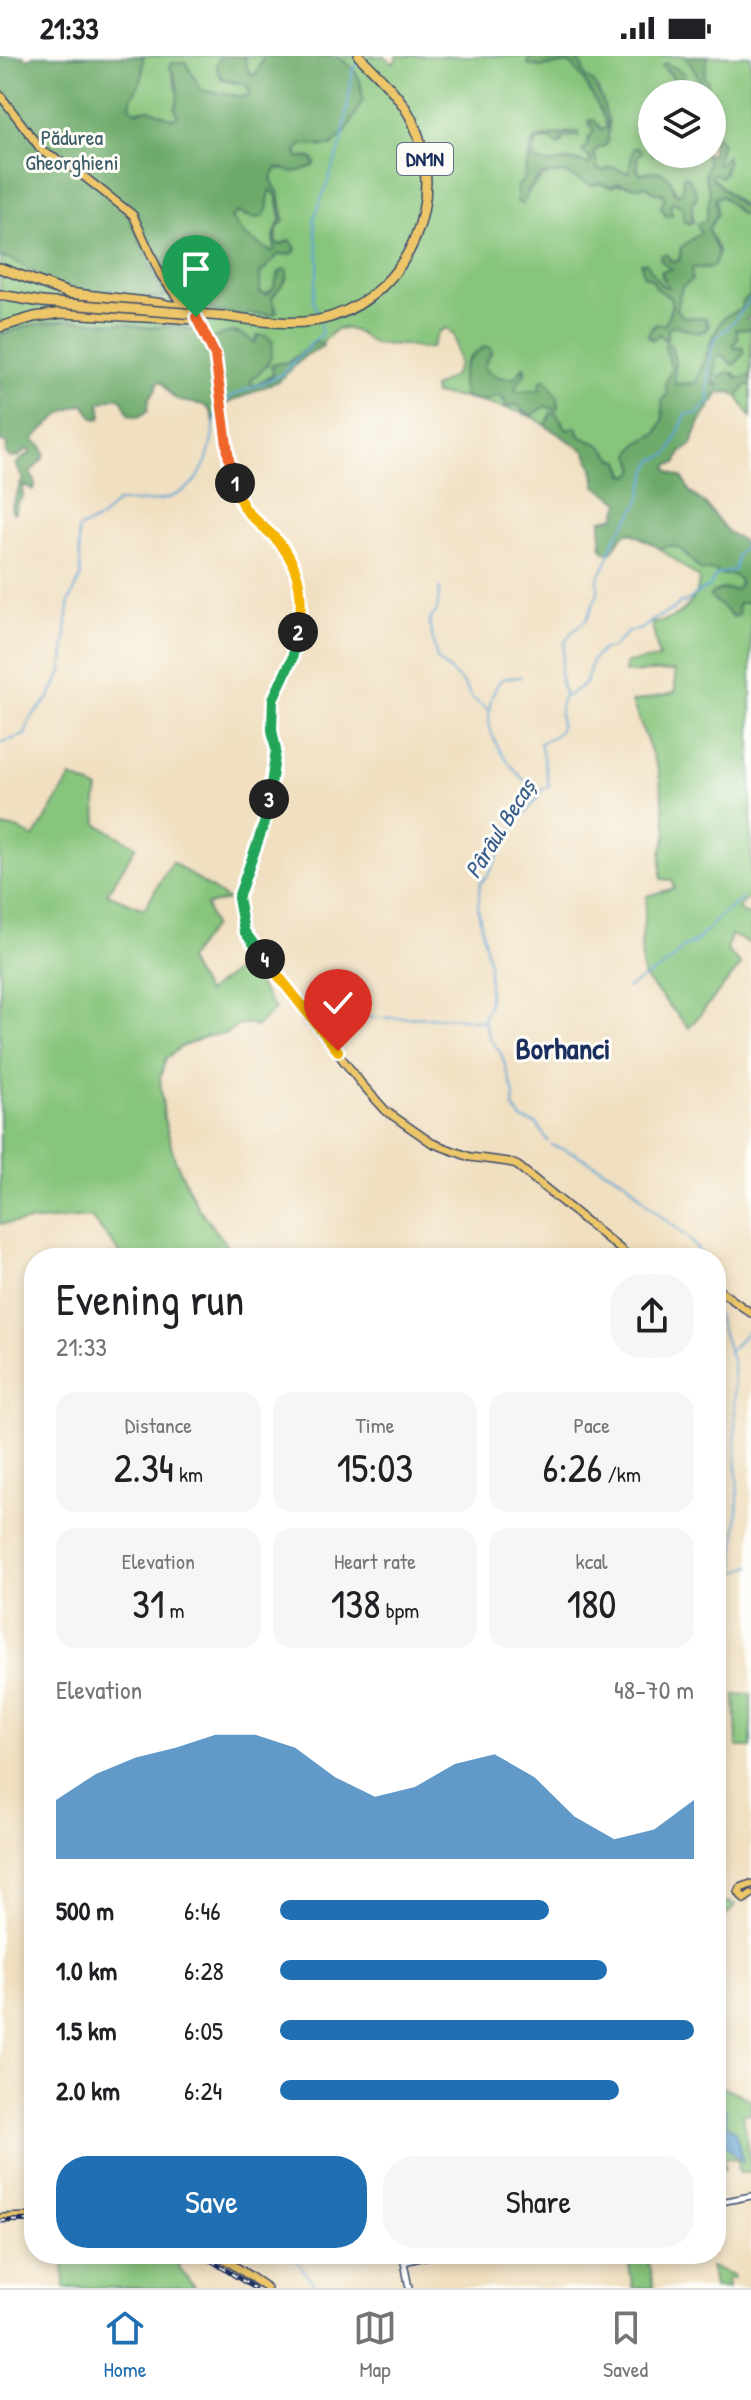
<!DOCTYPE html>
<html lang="en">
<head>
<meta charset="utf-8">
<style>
	:root { --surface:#fff; --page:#f6f6f6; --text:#202124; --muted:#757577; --line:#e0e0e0; --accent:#1f6fb2 }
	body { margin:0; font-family:"Patrick Hand",sans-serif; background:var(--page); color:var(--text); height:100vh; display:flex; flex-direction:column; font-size:30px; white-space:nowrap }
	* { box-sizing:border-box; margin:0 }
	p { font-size:26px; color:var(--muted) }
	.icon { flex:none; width:44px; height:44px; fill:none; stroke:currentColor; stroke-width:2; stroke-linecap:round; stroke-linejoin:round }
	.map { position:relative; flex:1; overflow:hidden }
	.drawer { position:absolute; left:24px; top:1192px; width:702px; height:1016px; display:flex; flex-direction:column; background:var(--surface); border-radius:32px; box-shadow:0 4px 12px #0003 }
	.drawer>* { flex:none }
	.buttons { position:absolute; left:638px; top:24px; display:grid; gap:16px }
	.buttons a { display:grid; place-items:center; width:88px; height:88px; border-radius:50%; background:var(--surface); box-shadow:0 4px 12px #0003; font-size:40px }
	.pin { position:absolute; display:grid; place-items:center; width:68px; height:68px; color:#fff; margin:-82px -34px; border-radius:50% 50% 50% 0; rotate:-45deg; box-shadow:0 0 8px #0007 }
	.pin .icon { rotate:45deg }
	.km { position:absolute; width:40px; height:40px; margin:-20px; border-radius:50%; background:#222; color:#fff; font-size:22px; line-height:40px; text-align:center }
	.round { display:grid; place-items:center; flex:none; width:84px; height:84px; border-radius:32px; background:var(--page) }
	.summary { display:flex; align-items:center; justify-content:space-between; height:136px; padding:0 32px }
	h1 { font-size:44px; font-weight:600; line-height:60px }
	.figures { display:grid; grid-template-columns:repeat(3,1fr); gap:12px; height:136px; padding:8px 32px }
	.figures div { display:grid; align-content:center; border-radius:20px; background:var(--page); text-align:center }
	.figures b { font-size:40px; font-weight:600 }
	.figures small { font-size:22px; font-weight:400 }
	.figures p { font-size:22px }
	.chart { height:224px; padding:16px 32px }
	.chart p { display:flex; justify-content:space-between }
	.chart svg { width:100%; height:144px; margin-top:8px; fill:var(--accent); opacity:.7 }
	.action { display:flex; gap:16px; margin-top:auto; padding:16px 32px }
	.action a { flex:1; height:92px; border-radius:32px; background:var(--accent); color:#fff; font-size:32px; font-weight:600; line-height:92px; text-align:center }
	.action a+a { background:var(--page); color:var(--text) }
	ul { padding:0 32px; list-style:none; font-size:26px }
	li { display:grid; grid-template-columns:128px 96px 1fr; align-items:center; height:60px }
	li i { height:20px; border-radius:10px; background:var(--accent) }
	.status { display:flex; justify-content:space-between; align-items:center; height:56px; padding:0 40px; background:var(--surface); direction:ltr }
	.status svg { height:22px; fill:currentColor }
	.menu { display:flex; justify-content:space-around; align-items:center; height:112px; border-top:2px solid var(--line); background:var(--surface); font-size:22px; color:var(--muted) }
	.menu a { display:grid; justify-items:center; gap:4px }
	.menu .current { color:var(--accent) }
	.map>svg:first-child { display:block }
</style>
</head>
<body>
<div class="status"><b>21:33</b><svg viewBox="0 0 49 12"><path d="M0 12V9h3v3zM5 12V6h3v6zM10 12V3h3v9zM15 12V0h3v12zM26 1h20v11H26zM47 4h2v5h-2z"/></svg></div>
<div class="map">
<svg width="751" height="2232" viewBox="0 0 751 2232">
	<rect width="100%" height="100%" fill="#fdfcf7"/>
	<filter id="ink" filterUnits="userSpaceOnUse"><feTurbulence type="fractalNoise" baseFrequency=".0125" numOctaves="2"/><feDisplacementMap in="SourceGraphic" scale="16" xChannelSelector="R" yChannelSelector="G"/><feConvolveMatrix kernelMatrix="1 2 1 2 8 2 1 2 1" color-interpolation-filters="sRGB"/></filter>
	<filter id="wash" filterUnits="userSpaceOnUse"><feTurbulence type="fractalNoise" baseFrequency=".006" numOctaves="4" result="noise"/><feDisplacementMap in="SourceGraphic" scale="32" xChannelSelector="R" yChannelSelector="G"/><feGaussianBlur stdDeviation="1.8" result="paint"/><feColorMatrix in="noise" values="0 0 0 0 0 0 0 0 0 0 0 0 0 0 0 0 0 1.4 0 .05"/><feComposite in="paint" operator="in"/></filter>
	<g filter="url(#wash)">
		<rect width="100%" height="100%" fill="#f0dfc0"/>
		<path fill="#87c57b" stroke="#517a6c" stroke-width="2" fill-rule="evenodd" d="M143 0H222L217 8 221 23 228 26 246 28 250 37 245 41 202 35 196 29 186 7H173L170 11 180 43 175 52 178 60 173 63 149 53 135 55 130 51 131 43 142 23Z
			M244 0H264L255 19 252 20 247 13Z
			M337 0H384L392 7 396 5V0H532L528 6 529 9 541 11 571 7C581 14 605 59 607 72L602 74 594 64H591L589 68 594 74 588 84 587 91 583 93 592 108C585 109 582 105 574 104 559 103 547 112 535 104L534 92 539 85 551 83 556 88H562L564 81 579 80 574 75 536 83 531 90 524 122 516 135 525 144C527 136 530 134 535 128 553 108 570 119 591 130L599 127 611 131C623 125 633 133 644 129L665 140 662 153 666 160 670 149 675 146 684 152 682 159 689 168 693 165 692 149 697 140 689 124 683 123 682 135 677 138C669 123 664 108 642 118L638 115 637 101 641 97 633 96 629 117 611 111 603 115 598 114 594 95 607 88 609 67 602 44 598 34 585 21 582 10 572 0H685L700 23 701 38H684V17L666 7 665 14 672 19 673 29 679 38H652V98H706L708 105 705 121 710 137 708 160 703 167 697 168 702 176 700 179 681 191 679 204 673 206 667 200 660 203 671 213 662 215V221L669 229V232C660 230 649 217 648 209L641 208 644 220 652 223 657 233 670 241 672 247 665 269 658 267 652 271 648 280 653 283 660 278 665 285 667 284 668 273 674 269 698 277 707 274 709 268 705 262 684 261 676 254 682 231 691 221 692 212 696 210 706 213 715 208 718 194 708 174 717 158 715 142 720 139 735 151 739 158H746L751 162 750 239 743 246 740 254 722 264 711 284 707 302 696 327 675 328V306L672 291 665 292 672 313 666 332 668 338 663 343V364L656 378 639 387 631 398 636 415 634 418 626 420 620 405 614 403 600 389 581 381 577 372 567 374 562 365 550 358 546 370 537 363 520 356 463 342 434 338 433 332 454 319 459 308 454 280 447 272 438 276 432 291 426 293 404 289 374 288 358 277 346 272 335 274 322 287C308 285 300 300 289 306 282 310 277 307 271 311L274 316 272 320 253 330 250 328 254 318 268 308 271 292 257 280 255 287C232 269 229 277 206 286L195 276 176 270 143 272 129 268 67 264 27 270 0 279V201C20 202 37 221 56 228 89 240 126 237 161 242L165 233 156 224 131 163 167 215C176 219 183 214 191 219 201 225 201 237 205 246 210 257 265 260 275 258L277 255 272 242 287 222 279 216 273 234 263 239 259 232 260 218 278 199 295 196 290 184 280 189 276 187 277 173 284 164 279 138 271 127 273 117 278 112 294 116 316 107 312 102 298 101 297 93 305 86 323 91 333 89C359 58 381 30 337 0ZM484 291H489L484 309 486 316 501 322H516L523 311 526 315 515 332 516 335 540 334 541 327C552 332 558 338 559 350L555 354 546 350 532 359 523 355 517 348 509 351 499 339C489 346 477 345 464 340 459 315 461 305 484 291Z
			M708 0H751V144L743 150 711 121V117H725L727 101 718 109 715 107 720 96V84L712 76V38H708V26L704 20Z
			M270 133 277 140 281 161C277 174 272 179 275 193L272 196C256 192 240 177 231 164L235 156 251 161 265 156Z
			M746 272 751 273V319L739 323 734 317H725L720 321 718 331H715L716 301 722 299 730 307 736 308 744 297 741 291 736 293 733 291 738 281 736 273Z
			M746 329H751V361L738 341Z
			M669 488 678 490 702 515 714 514 721 519H733L739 523 740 528 736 534 721 533 711 538 731 560 734 561 739 556 737 551 739 547H751V840L738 852 741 856 751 860V888L731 879 727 894 741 909 689 972 643 920 641 889 647 840 674 832 672 824 661 823V798L667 778 659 716 632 646 675 637V615L625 617 626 607 659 602 652 567C675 566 699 547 699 522L659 492Z
			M71 721 98 733 96 745 97 768 136 790 107 838 144 853 172 806 228 844 206 849 213 870 187 904 206 937 244 909 275 953 256 971 249 968 239 969 225 978 207 980 181 991 166 1002 160 1022 164 1062 175 1104 197 1150 234 1199 232 1202H124L91 1161 0 1168V771L17 772 34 782Z
			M751 1638V1691H737L735 1639Z
			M729 1846 736 1849 716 1870V1848Z
			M724 2031 751 2044V2057L743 2058 751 2117H739L738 2105 732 2102 723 2103 725 2113 716 2114V2032Z
			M63 2198H186L178 2211 195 2232H64Z
			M646 2200 654 2232H633L628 2203Z
			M711 2211 733 2219 734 2222 727 2223 728 2232H714Z"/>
		<path fill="#6daa6b" stroke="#446c64" stroke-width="2" fill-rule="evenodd" d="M0 0H22L28 3 33 0H143L142 23 131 43 130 51 137 56 149 53 173 63 178 60 175 52C181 40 177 23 170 11L172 7H186L201 34 245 41 250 37 247 29C232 24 220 28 216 9L222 0H244L248 15 252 20 257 18 264 0H337L353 12 360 25 363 44 345 77 330 90 302 88 296 96 298 101 313 103 314 110 296 116 277 112 271 123 279 138 284 164 277 173 276 187 280 189 291 184 296 193 292 198 278 199 260 218V237L266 239C278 233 273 220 284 213L287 215V222L272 242 276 256 272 259C256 256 221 261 209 252 199 245 203 227 191 220 183 214 176 219 167 215L131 163 156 224 166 235 164 241C134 243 71 238 45 224 30 216 17 202 0 201ZM270 133 277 140 281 161C277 174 272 179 275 193L271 196 244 179 231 162 237 156 255 162 263 161 267 154Z
			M532 0H572L582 10 586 22 594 27 602 44 609 69 607 88 594 95 598 114 603 115 611 111 629 117 633 92 638 91 642 96 637 101V114L641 118C657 112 672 115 674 136L678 139 682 135 683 120 688 121 697 138 692 149V167L684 166 683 152 674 146 670 149 672 159 666 160 661 151 665 140 662 137H655L647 130 636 131 619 127 611 131 599 127 591 130 565 117 541 119 527 136 523 148 517 146V131L524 122 536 83 579 76V80L562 82 559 89 551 83 539 85 534 92 535 104C550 113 568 99 589 109L592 104 582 95 587 91 588 84 594 74 589 64H594L602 74 607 71C603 57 580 13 569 7L541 11 529 9 528 5Z
			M685 0H708L704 19 708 26V38H701L700 23Z
			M666 7 684 17V38H679L673 29 672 19 662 10Z
			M712 76 722 87 716 107 719 108 725 101 728 105 722 121 713 117 711 121 741 150 751 144V151L748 154 751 162 746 158H740L723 140 715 142 717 158 708 174 718 197 713 211 692 212V224L682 231 676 254 684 261 705 262 708 272 698 277 675 269 668 273 666 285 660 278 651 284 648 277 658 267 665 269 672 249 670 241 657 233 652 223 644 220 641 207 646 206 661 229 669 232 661 216 671 213 662 206 661 199 666 198 671 205 676 206 680 203 681 191 701 177 697 168 706 164 710 137 705 121 708 105 706 98H712Z
			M751 226V261L747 263 751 266V273H736L738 283 733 289 736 293 742 291 744 297 734 309 722 299 717 300 713 328 718 331 720 321 729 316 739 323 751 319V329H746L738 341 731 336 719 337 700 366 691 389 680 398 677 407 669 409 667 412 670 416 683 422 690 436 705 448 728 476 741 484 751 498V547H739L737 551 739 559 734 561 710 541 711 538 722 533 736 534 740 528 739 523 733 519H721L714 514 702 515C686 502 682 483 659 492L630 476 621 481 611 497 605 496 601 490V464L615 461 620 446 596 430 593 412 585 395 546 370 551 357H556L567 374 575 371 581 381 600 389 614 403 620 405 624 419 631 420 636 413 631 398 637 388 657 377 663 364 662 344 668 338 665 328 672 313 665 289 670 288 675 306V328L696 327C699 317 718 267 725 261 730 257 737 256 742 252V246L750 239Z
			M67 264 129 268 143 272 176 270 192 274 206 285C229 277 232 269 255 287L258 279 267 280 273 286C271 293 273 300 268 306 263 316 255 317 250 327L253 330 273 319 272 308 289 306 315 286 322 287 323 290 305 300 280 324 221 350 214 368C210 338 193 354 173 341 167 336 166 330 161 325L157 327 156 334 149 342 148 355 138 361 129 359 122 344 116 341 100 347 102 360 99 363 94 362 83 348 63 356 35 381 34 385 42 390 45 400 30 417 35 425V432L32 434 28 430 23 431V441L17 447 16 455 13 457 11 451C17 440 18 434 23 423L16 408 31 396 27 393 18 401 11 402 6 397 7 387 0 386V279L27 270Z
			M485 291H489L492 295 484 309 486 315 501 322H514L525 311V318L515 332 516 335 540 334 541 324 546 323 558 341V352L555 354 546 350 532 359 523 355 517 348 505 351V343L499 339C489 347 478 345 464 340 458 317 464 302 485 291Z"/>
		<path fill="#5ea5d4" stroke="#3c6a99" stroke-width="2" d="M716 2049H721L725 2054 726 2068 735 2075 743 2106 725 2089 716 2090Z"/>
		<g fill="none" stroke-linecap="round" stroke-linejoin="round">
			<path stroke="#5ea5d4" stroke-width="2" d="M319 261 313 244 319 206 314 163 342 87 353 13 359 6
				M708 329 710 296 715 283 734 265 751 242
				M225 346 232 340 280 319 322 277 320 268
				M440 531 437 554 429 566 437 603 462 626 473 643 491 656
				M697 537 709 531 716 519 735 514 737 499 751 479
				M521 621C516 622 508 621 503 623 497 625 496 633 493 638 476 682 514 712 539 740
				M564 639 560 618 565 586 571 577 587 563 598 537V523L608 503 614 484 639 447 648 414 654 404 667 399 672 392 686 358H697L710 344 708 332
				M3 686 25 679 30 663 49 642 62 616 69 546 81 520 78 473 100 463 117 446C131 445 148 447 161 444 208 433 211 394 216 354L220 351
				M724 857 742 843
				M627 932 665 910 683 892 698 884 722 858
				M352 961 359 962 362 966 366 961 379 962
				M381 962 453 961 483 965
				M548 1085 537 1068 523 1064 513 1052 514 1038 501 997 490 983 483 963 489 948V907L478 853 480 827 487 820 517 766 538 742 541 734 549 730 540 687C575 671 553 673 562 643L586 627 592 605 603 593 612 592 628 576 642 573 653 564 674 553 679 547 686 546 696 539
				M551 1089 572 1096 627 1126 650 1151 687 1181 705 1202
				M716 1257 733 1307 738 1443 734 1518 716 1555
				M730 1294 751 1272
				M735 1517 751 1510
				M292 2198 317 2232"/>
		</g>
	</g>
	<g filter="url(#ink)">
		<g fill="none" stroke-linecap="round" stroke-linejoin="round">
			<g stroke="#3b496d" stroke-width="8">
				<path id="minor" d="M716 2147 751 2140
					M409 2232 404 2206 437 2198"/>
			</g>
			<g stroke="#3b496d" stroke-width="10">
				<path id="major" d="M0 39 43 96 73 112 133 159 160 218 183 250
					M164 248 192 251 196 261 192 264 164 262 158 256 159 251Z
					M196 261 215 299 229 404 239 445 249 459 273 479 293 507 302 541 295 596 273 643 275 707 264 768 239 835V849L244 875 360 1026 386 1055 432 1087 470 1101 509 1106 518 1110 631 1202
					M716 1232 751 1257
					M751 1828 741 1832 739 1836 744 1843 751 1838
					M0 2162 34 2161
					M217 2198 267 2232"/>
			</g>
			<g stroke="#3b496d" stroke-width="12">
				<path id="highway" d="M0 212 68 237 164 248
					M0 239 42 246
					M222 260C257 264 296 272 331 261 412 234 447 142 413 66 401 40 379 20 359 0
					M0 271 34 261 62 257 164 262"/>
			</g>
			<use href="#minor" stroke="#fff" stroke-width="5"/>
			<use href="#major" stroke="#ecc669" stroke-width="7"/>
			<use href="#highway" stroke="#ecc669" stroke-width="9"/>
			<g stroke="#1b2f5e" stroke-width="5">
				<path id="rail" d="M0 2165 34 2164
					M201 2198 254 2232"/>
			</g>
			<use href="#rail" stroke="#fdfcf7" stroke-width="2" stroke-dasharray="6" stroke-linecap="butt"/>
			<g stroke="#3b496d" stroke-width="12" stroke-linecap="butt">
				<path id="highway-bridge" d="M42 246 222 260"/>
			</g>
			<use href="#highway-bridge" stroke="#ecc669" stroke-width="9"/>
		</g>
	</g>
	<g fill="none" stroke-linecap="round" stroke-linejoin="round" filter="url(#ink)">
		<g stroke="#fff" stroke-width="16">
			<path id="split-1" d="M196 261 215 299 229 404 235 427"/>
		</g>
		<g stroke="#fff" stroke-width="16">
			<path id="split-2" d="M235 427C241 455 250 458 270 477 300 504 305 539 298 576"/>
		</g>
		<g stroke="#fff" stroke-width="16">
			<path id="split-3" d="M269 743 276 694 272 674 273 643 292 603 298 576"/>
		</g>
		<g stroke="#fff" stroke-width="16">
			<path id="split-4" d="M265 903 244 875 238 842 264 768 269 743"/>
		</g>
		<g stroke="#fff" stroke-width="16">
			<path id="split-5" d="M265 903 338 995"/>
		</g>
		<use href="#split-1" stroke="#f0652b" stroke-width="10"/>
		<use href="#split-2" stroke="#f5b400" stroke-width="10"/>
		<use href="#split-3" stroke="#22a559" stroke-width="10"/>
		<use href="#split-4" stroke="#22a559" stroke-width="10"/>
		<use href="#split-5" stroke="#f5b400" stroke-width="10"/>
	</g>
	<g text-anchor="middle" stroke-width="6" stroke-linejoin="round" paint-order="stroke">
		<rect fill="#fdfcf7" stroke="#5f6c8c" stroke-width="2" x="397" y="87" width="56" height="32" rx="6"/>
		<g font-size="20" font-weight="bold" fill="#1b2f5e">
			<text x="425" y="110">DN1N</text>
		</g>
		<g font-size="22" fill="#3b5c67" stroke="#fdfcf7">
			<text x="72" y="89">Pădurea<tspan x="72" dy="25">Gheorghieni</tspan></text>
		</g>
		<g font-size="24" font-style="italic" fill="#365e8d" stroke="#fdfcf7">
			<text transform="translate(500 773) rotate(-58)" y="8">Pârâul Becaș</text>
		</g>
		<g font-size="30" font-weight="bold" fill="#1b2f5e" stroke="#fdfcf7">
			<text x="563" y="1003">Borhanci</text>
		</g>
	</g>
</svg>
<div class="buttons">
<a><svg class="icon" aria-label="layers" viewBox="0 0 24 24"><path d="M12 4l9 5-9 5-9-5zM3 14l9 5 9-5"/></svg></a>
</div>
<div class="pin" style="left:196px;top:261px;background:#1e9e55"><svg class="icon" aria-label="arrive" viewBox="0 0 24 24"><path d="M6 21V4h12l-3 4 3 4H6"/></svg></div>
<div class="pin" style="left:338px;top:995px;background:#d93025"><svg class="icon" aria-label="check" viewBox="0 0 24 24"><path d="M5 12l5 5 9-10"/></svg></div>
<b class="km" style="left:235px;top:427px">1</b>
<b class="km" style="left:298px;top:576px">2</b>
<b class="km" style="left:269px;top:743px">3</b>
<b class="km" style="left:265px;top:903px">4</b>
<section class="drawer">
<div class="summary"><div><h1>Evening run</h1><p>21:33</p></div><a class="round"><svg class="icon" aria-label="share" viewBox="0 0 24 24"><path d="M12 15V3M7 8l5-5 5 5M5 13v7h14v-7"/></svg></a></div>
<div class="figures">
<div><p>Distance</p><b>2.34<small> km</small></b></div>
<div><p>Time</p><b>15:03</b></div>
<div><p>Pace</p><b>6:26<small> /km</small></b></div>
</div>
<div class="figures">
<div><p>Elevation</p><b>31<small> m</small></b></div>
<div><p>Heart rate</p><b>138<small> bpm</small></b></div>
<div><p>kcal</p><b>180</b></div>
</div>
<div class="chart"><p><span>Elevation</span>48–70 m</p>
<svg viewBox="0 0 160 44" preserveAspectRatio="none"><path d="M0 44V26L10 18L20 13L30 10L40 6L50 6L60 10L70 19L80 25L90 22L100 15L110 12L120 19L130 31L140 38L150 35L160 26V44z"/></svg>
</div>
<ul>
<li><b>500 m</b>6:46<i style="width:65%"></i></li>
<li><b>1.0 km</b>6:28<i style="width:79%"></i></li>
<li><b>1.5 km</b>6:05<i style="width:100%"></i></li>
<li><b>2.0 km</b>6:24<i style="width:82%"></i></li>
</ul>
<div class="action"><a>Save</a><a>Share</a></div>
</section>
</div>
<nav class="menu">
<a class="current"><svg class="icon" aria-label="home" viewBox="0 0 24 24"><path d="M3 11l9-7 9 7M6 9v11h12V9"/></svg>Home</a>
<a><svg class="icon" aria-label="map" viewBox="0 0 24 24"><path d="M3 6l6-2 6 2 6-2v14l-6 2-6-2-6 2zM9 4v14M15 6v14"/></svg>Map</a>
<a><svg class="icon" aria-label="saved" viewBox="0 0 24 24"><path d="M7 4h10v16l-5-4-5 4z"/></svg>Saved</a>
</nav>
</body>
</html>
